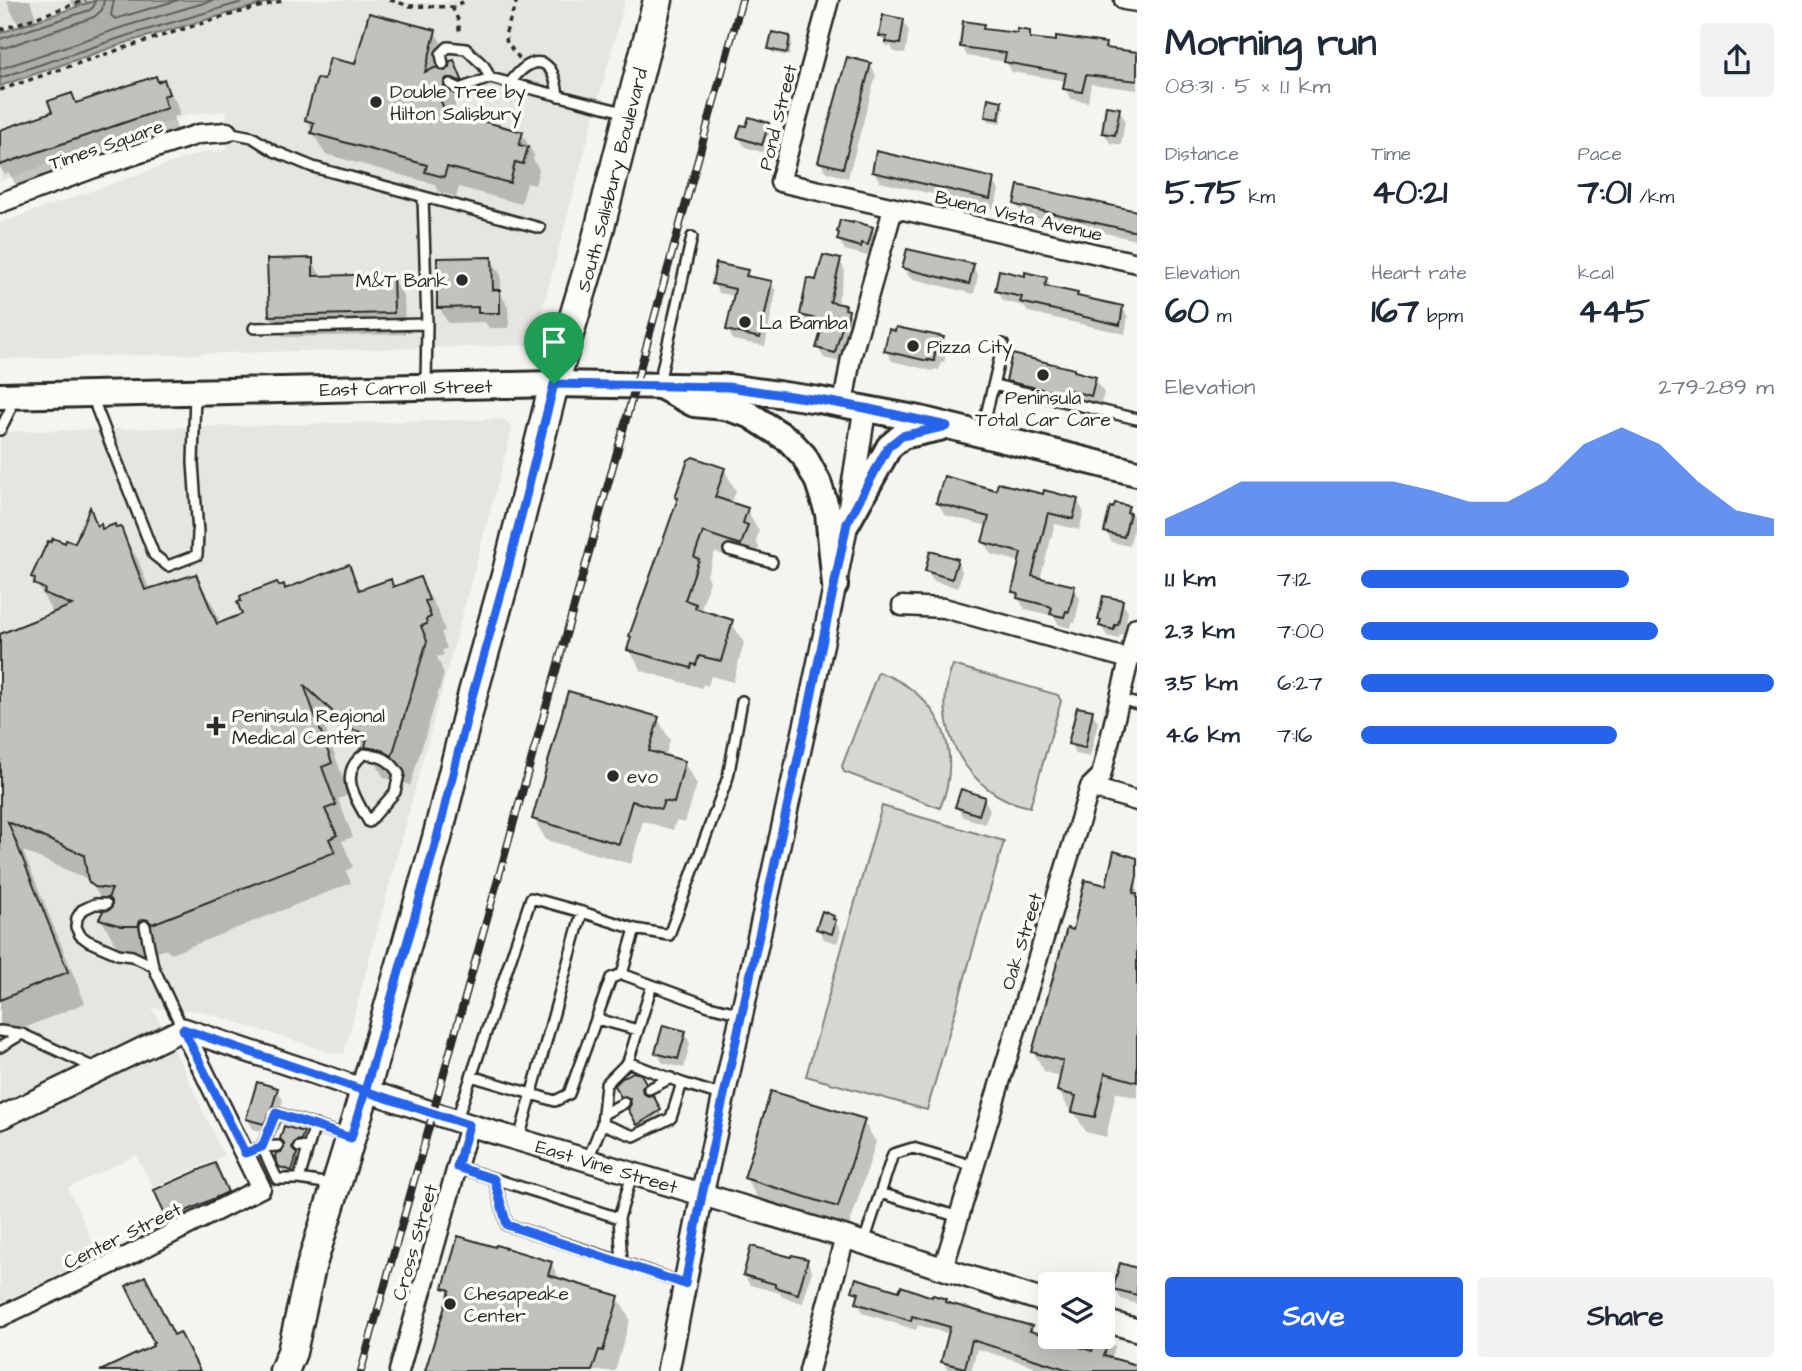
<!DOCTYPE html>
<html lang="en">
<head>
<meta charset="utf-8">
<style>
	:root { --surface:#fff; --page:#f2f2f3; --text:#1f2937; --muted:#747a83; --accent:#2563eb }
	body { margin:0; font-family:"Architects Daughter",sans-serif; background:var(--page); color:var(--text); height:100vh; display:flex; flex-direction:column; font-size:26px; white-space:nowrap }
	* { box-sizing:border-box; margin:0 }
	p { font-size:23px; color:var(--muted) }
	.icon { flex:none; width:38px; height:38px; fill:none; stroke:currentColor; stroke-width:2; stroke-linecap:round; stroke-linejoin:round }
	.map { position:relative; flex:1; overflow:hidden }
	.drawer { display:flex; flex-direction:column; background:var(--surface); width:665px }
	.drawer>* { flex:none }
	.controls { position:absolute; left:1038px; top:1272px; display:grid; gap:14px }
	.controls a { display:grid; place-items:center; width:77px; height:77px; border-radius:7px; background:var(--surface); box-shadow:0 7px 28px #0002; font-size:35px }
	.pin { position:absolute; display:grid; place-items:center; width:60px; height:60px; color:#fff; margin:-72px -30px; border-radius:50% 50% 50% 0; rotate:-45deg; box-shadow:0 0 7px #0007 }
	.pin .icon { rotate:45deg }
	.round { display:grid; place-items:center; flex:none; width:74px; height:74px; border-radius:7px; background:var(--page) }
	.overview { display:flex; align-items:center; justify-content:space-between; height:119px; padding:0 28px }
	h1 { font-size:38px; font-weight:700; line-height:52px }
	.metrics { display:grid; grid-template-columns:repeat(3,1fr); gap:10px; height:119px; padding:7px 28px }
	.metrics div { display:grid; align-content:center }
	.metrics b { font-size:35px; font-weight:700 }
	.metrics small { font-size:19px; font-weight:400 }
	.metrics p { font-size:19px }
	.chart { height:196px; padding:14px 28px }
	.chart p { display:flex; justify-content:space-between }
	.chart svg { width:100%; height:126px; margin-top:7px; fill:var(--accent); opacity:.7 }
	.cta { display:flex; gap:14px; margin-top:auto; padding:14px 28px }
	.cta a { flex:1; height:80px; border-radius:7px; background:var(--accent); color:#fff; font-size:28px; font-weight:700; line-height:80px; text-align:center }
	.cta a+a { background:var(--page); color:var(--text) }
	ul { padding:0 28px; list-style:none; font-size:23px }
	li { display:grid; grid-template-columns:112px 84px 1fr; align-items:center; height:52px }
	li i { height:18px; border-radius:9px; background:var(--accent) }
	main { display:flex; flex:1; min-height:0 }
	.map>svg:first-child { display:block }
</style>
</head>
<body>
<main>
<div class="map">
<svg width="1137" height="1371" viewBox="0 0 1137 1371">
	<rect width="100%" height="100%" fill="#f5f4ef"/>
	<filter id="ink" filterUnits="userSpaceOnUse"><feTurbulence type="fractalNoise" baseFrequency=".0143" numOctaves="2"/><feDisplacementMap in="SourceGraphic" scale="14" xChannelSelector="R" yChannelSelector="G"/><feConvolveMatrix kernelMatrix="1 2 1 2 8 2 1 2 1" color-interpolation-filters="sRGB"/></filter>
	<g filter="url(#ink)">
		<path fill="#e6e5e0" d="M0 0H97L0 33Z
			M276 0H399L412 3H442L453 0H625L533 345 0 359V223L203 152 227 150 226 111 191 114 0 181V86L131 41Z
			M504 419 512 427 508 445 344 1053H333L201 1011 152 1008 175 1051 224 1156 153 1187 136 1155 68 1188 99 1256 0 1303V432Z"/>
		<path fill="#d7d6d2" stroke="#81807e" stroke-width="2" d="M953 665 1058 695 1061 701 1030 807C967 796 928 725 953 665Z
			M878 672C938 692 965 749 940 808L844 772 842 766Z
			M882 806 1004 841 927 1110 806 1076Z"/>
		<path fill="#adaca9" stroke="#797877" stroke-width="2" d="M97 0H276L131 41 0 86V33Z"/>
		<path fill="#0003" d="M7 0H32L30 1 37 21 20 27 11 11Z
			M70 0H96V1L75 8Z
			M903 21 909 31 905 54 894 52 891 46H887L881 35Z
			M983 25 986 32 1018 35 1029 32 1034 40 1104 44 1108 50 1137 54V90L1091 84 1088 102 1071 99 1065 89 1066 81 1012 72 1006 62 967 56 962 46Z
			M435 32 447 53 442 72H446L453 62 465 83 473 101 466 98H459L455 103V108L447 111 448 114 522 134 534 155 533 159 539 170 535 185 527 183 521 204 459 187 456 197 439 192 434 184 325 154 313 133 307 120 325 82Z
			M789 37 792 42 789 56 773 53 770 48Z
			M870 65 876 75 848 178 826 172 820 161Z
			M163 81 176 102 180 115 173 117 177 129 16 185 9 173 5 175 0 167V132L54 113 72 95 77 105Z
			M1001 102 1004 107 1001 123 989 121 987 116Z
			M1119 110 1125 120 1121 145 1110 143 1104 133Z
			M768 125 774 135 768 154 745 147 739 137Z
			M874 172 993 180 999 190 995 208 880 182Z
			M1019 187 1137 213V240L1023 215 1016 204Z
			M872 229 878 239 873 254 868 253 867 256 845 250 839 240Z
			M491 259 501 275V294L508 307 509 328H489L485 322 448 323 439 307Z
			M312 260 322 278 392 276 404 297 405 334 283 337 270 316Z
			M840 261 845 271 837 305 845 307 854 321 851 333 848 332 840 362 824 358 818 348 824 329 807 325 801 315 818 282Z
			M973 266 978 276 974 294 910 278 904 268Z
			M746 271 751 278 771 282 776 292 765 346 733 340 728 330 735 296 719 293 714 284Z
			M1026 278 1046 279 1052 289 1077 294 1079 298 1122 307 1128 317 1125 334 1028 312 1024 306 1003 301 997 290Z
			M942 338 948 349 944 362H941L939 370 934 369 933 371 892 361 886 351Z
			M1075 373 1095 378 1104 393 1099 410 1077 404 1076 409 1016 395 1008 380Z
			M724 469 736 491 731 505 747 510 759 531 756 541 759 547 753 565 715 552 707 575 710 581 700 612 731 622 744 643 733 682 711 676 708 686 703 684 702 688 642 671 629 650Z
			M997 492 1077 500 1084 512 1079 530 1055 524 1040 579 1074 587 1080 599 1075 623 1072 622 1071 628 1059 625 1054 616 1025 609 1014 592 1020 562 991 554 984 542 988 526 945 515 938 503Z
			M1128 508 1134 518 1133 521 1135 525 1129 546 1112 542 1106 532Z
			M90 511 102 531 120 529 138 560 150 591 196 576 214 607 221 625 244 615 279 588 286 591 348 566 362 591 390 581 394 589 420 580 438 611 445 631 441 632 447 649 442 650 444 655 437 657 444 674 410 786 401 781 384 778 375 762 369 758 319 711 349 795 338 799 353 837 342 841 353 867 346 871 351 883 171 954 167 950H163L157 952 156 957H140L119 950 101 919 108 912 90 880 23 851 85 1003 0 1038V636L53 614 33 577 76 546Z
			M957 560 962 571 958 588 933 581 927 571Z
			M1122 602 1128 612 1123 635 1120 634 1119 639 1107 636 1101 626 1102 623 1100 620Z
			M1092 712 1098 722 1090 757 1076 754 1070 743Z
			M658 719 670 740 665 757 684 763 697 784 685 823 676 821 673 830 643 821 631 864 546 840 534 819Z
			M984 799 990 809 985 824 963 817 957 806Z
			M1115 853 1137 859V1098L1116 1092 1106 1137 1086 1132 1074 1112 1070 1111 1059 1091 1061 1077 1045 1072 1033 1052 1075 932 1107 887Z
			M833 918 841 931 837 943 824 939 818 929Z
			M685 1033 690 1043 684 1068 663 1063 657 1053Z
			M639 1076 647 1089 644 1095 652 1097 662 1116 641 1128 630 1109 632 1102 629 1100 625 1101 616 1086Z
			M277 1090 283 1100 277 1119 270 1134 253 1129 247 1118Z
			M863 1121 876 1142 849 1227 758 1199 746 1178Z
			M302 1134 305 1138 303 1144 298 1145 294 1151 299 1160 294 1175 284 1172 276 1157 286 1149 282 1139Z
			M214 1165 235 1208 178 1235 169 1219Z
			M792 1259 807 1260 812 1271 803 1303 782 1297 780 1293 750 1285 744 1275Z
			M551 1263 561 1281 618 1298 630 1319 615 1371H427L450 1296 445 1287Z
			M1122 1265 1137 1270V1304L1121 1299 1115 1289Z
			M854 1291 900 1293 945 1300 948 1305 1031 1327 1035 1335 1093 1353 1099 1337H1109L1115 1347 1111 1359 1137 1367V1371H1033L1034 1366 977 1349 971 1371H948L943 1361 950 1334 918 1325 916 1330 863 1313 858 1303 859 1299Z"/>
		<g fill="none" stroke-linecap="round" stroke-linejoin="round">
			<path stroke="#5f5f5d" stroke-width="2" d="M114 0 111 15 115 19 178 0
				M0 39 90 10 94 6 95 0
				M0 48 7 47 94 17 102 10 104 0
				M0 69 126 26 214 0
				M0 78 129 35 249 0"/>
		</g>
		<path fill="#c2c1be" stroke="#2b2b2b" stroke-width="2" d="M369 13 436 30 425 72 437 67 440 70 445 71 449 67 450 61 454 60 462 80 459 81 453 78H447L444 81V87L436 90 445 111 523 132 519 145 528 147 523 164 515 162 510 183 447 167 444 177 425 172 427 165 311 133 314 123 305 120 317 78 324 80 330 58 355 64Z
			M883 15 904 19 900 44 886 42 887 37 879 36Z
			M963 21 984 24 983 29 1017 33V29L1030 31V38L1056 41V36L1106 43 1105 48 1137 52V81L1086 75 1082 92 1063 89 1066 73 1004 62 1006 53 960 47Z
			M772 32 790 36 787 53 768 49Z
			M847 57 871 63 843 168 818 162Z
			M156 76 158 82 164 79 169 94 163 96 167 108 0 165V130L52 112 48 101 72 93 76 103Z
			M988 98 1002 101 999 119 985 117Z
			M1106 106 1120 108 1115 135 1102 133Z
			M749 117 769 123 762 145 737 137 741 125 746 126Z
			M876 151 994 178 990 199 872 172Z
			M1018 185 1137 211V232L1016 205 1014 204Z
			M840 220 853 223V221L873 227 868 245 862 243 861 247 837 240 839 233 837 232Z
			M907 249 974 264 969 284 902 268Z
			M823 255 841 259 830 302 846 305 845 309 849 310 846 324 843 323 835 353 816 348 824 321 800 315 807 278 816 280Z
			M492 257 493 290H500V313H478V307L437 308V258Z
			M313 258V276L393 274 394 313 269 316 267 259Z
			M716 263 748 270 746 276 772 281 760 338 726 330 735 289 712 284Z
			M999 270 1025 276V272L1041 276 1047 277 1045 286 1078 293 1077 296 1123 306 1120 325 1020 302 1022 297 995 291Z
			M896 327 944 337 938 353 935 352 934 361 928 360V361L884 351 889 329 895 331Z
			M1012 354 1074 369V371L1096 377 1091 396 1069 390 1068 395 1006 381Z
			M693 457 725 468 715 497 748 508 743 523 748 525 741 545 703 532 694 557 699 559 685 600 696 604 695 608 733 620 721 661 699 656 696 665 692 664 691 668 627 650 631 637 629 636 678 498 675 497 688 460Z
			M944 476 996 490 998 483 1043 494 1044 490 1078 499 1073 519 1048 513 1032 576 1075 586 1069 612 1066 611 1064 617 1050 614 1052 608 1049 606 1017 598 1018 593 1012 592 1021 553 982 542 989 517 936 503Z
			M1115 503 1129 506 1127 512 1130 513 1124 537 1104 532 1110 507 1113 508Z
			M90 507 97 526 101 524 102 529 115 524 116 528 121 527 145 590 196 574 217 624 242 614 237 602 241 601 240 596 277 582 279 586 284 584 285 589 349 564 359 590 391 579 393 587 420 577 429 600 425 601 431 617 426 619 427 624 421 626 427 641 392 756 382 750 365 747 368 734 353 730 349 727 304 685 332 763 322 767 336 805 325 809 337 835 329 839 335 852 152 924 148 920 144 919 140 921 138 926H121L99 919 103 911 109 910 112 907V901L108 898 112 889 95 887 91 884 88 881 84 855 8 822 68 972 0 1000V634L72 605 44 593 45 589 34 584 35 579 31 577 48 541 51 542 53 538 65 543 66 540 75 543Z
			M930 551 958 559 952 579 925 571Z
			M1103 596 1123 600 1118 625H1115L1114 630 1099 626 1101 620H1098Z
			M568 691 659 717 649 751 685 761 674 803 664 801 661 809 632 801 619 844 532 819Z
			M1077 707 1093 710 1085 748 1068 744Z
			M961 789 985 797 979 815 955 807Z
			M1114 851 1137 858V876L1133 893 1137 894V1082L1105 1073 1095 1117 1072 1112 1076 1096 1057 1091 1063 1061 1032 1052 1067 928 1073 930 1085 880 1106 885Z
			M822 911 834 916 833 919 836 920 832 934 816 929Z
			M663 1025 686 1031 678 1059 655 1053Z
			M633 1072 641 1074 646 1083 642 1088 643 1093 648 1096 653 1095 661 1110 637 1125 628 1109 631 1104 630 1099 625 1096 621 1097 614 1086 621 1079Z
			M257 1082 278 1088 272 1108 264 1124 246 1119Z
			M771 1091 865 1119 838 1207 744 1178Z
			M284 1126 304 1132 301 1140 296 1141 292 1146 293 1150 297 1154 292 1171 279 1167 275 1157 276 1153 281 1152 284 1148V1143L280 1139Z
			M215 1163 228 1192 167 1220 154 1190Z
			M458 1236 495 1247 496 1245 552 1262 548 1275 619 1296 603 1351 599 1350 592 1371H425L450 1290 443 1288Z
			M751 1246 791 1257 792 1255 808 1259 798 1294 775 1287V1284L743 1275Z
			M1120 1263 1137 1268V1295L1113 1289Z
			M145 1276 174 1335 180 1332 200 1371H100L153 1346 152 1344 154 1343 126 1286Z
			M856 1278 899 1291 901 1286 932 1297 933 1295 946 1299 945 1302 1032 1326 1030 1331 1092 1351 1097 1337H1102V1334L1110 1336 1104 1356 1137 1365V1371H1072L972 1340 965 1368 941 1362 950 1327 912 1316 911 1321 856 1303 859 1293 852 1291Z"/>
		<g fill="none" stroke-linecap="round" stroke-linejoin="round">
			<g stroke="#2b2b2b" stroke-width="14">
				<path id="service" d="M443 64 441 54 448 47 466 49 484 66 490 78 627 113
					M510 83C533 52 554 56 558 96
					M450 84 459 89 490 78
					M227 132 252 137 274 151 313 167 540 228
					M423 197 427 324 426 384
					M254 328 427 324
					M659 383 692 237
					M994 385 1137 419
					M95 396 96 407 103 425 154 555 168 566 197 555 198 533 193 463 195 392
					M0 430 10 410V396
					M982 432 1003 344
					M729 550 772 562
					M1120 699 1137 704
					M364 754C381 756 389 758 399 774L395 792 369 822C356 799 337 774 364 754Z
					M106 904H95L82 910 77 918 76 927 80 935 88 941 118 954 132 956 153 966 145 926
					M153 966 182 1028
					M622 974 709 1006 742 1014
					M652 985 628 1062 682 1083 724 1096
					M597 1019 638 1030
					M0 1031 22 1034 97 1069
					M0 1047 22 1034
					M471 1076 555 1101 569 1094 611 978 622 974 635 929
					M649 1089 671 1078
					M603 1114 624 1103
					M457 1119 531 898 582 912
					M602 1124 606 1084 628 1062
					M519 1139 582 912 635 929 669 935 728 777 742 701
					M278 1146 262 1147 277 1179H299L331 1184
					M299 1147 308 1148 315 1125
					M245 1153 262 1147 277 1113 349 1137
					M588 1159 602 1124 634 1136 671 1118 682 1083
					M457 1167 619 1218 632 1175
					M299 1179 308 1148
					M494 1179 507 1225 622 1262 685 1284
					M880 1193 959 1217
					M619 1218 622 1262
					M864 1242 893 1154 913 1148 974 1166"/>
			</g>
			<g stroke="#2b2b2b" stroke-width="23">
				<path id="minor" d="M829 0 780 182 1137 263
					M1124 0 1137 2
					M0 203 97 167 199 134 227 132
					M843 404 851 358 893 209
					M902 606 944 608 1129 659
					M1090 787 1137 801
					M943 1269 1090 787 1101 776 1137 627
					M0 1317 124 1258 261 1188 183 1029
					M399 1371 469 1125
					M809 1371 845 1237"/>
			</g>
			<g stroke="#2b2b2b" stroke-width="26">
				<g id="tertiary">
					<path id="s1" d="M0 1118 183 1029 469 1125 845 1237 1050 1303"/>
					<path d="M1102 1320 1137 1330"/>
					<path d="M668 1371 702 1195 807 717 835 585 847 523 865 408"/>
				</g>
			</g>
			<g stroke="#2b2b2b" stroke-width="30">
				<g id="secondary">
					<path d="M662 387 694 404 725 407 750 415 789 440 804 456 818 482 828 513 835 585"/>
					<path id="s2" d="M0 396 554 384 728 387 819 400 920 419 1137 473"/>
					<path d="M847 523 889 447 902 436 939 428"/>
				</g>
			</g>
			<g stroke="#2b2b2b" stroke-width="33">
				<g id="primary">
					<path id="s3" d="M284 1371 292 1352 311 1267 365 1091 437 838 473 693 507 572 554 384 594 250 658 0"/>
				</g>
			</g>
			<path stroke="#2b2b2b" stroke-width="3.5" stroke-dasharray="5 5" stroke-linecap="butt" d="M390 0 410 6 452 7 467 0
				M517 0 505 35 507 43 520 59
				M452 7 459 22V35
				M0 30 86 0
				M0 90C94 58 188 25 285 0"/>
			<use href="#service" stroke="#fdfcf7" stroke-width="9"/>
			<use href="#minor" stroke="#fdfcf7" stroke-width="18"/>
			<use href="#tertiary" stroke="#fdfcf7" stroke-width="21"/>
			<use href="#secondary" stroke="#fdfcf7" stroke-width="24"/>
			<use href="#primary" stroke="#fdfcf7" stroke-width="28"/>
			<g stroke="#2b2b2b" stroke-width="8">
				<path id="rail" d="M361 1371 627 416 742 0"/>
			</g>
			<use href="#rail" stroke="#fdfcf7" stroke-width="5" stroke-dasharray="16" stroke-linecap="butt"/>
		</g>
	</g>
	<g fill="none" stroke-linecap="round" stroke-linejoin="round" filter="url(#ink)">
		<g stroke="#fff" stroke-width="14">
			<path id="route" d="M554 384 507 572 473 693 437 838 365 1091 183 1029 245 1153 262 1147 276 1113 351 1138 365 1091 469 1125 457 1167 494 1179 507 1225 685 1284 702 1195 807 717 847 523 888 447 902 436 947 426 865 408 819 400 728 387 554 384"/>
		</g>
		<use href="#route" stroke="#2563eb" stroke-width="9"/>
	</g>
	<g fill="#2b2b2b" stroke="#fdfcf7" stroke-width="2.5">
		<circle cx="376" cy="102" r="7"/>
		<circle cx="462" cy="280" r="7"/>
		<circle cx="745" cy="322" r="7"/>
		<circle cx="913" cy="346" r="7"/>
		<circle cx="1043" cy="375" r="7"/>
		<path d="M212.5 715.5h7v7h7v7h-7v7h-7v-7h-7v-7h7z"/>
		<circle cx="613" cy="776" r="7"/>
		<circle cx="450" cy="1304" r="7"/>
	</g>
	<g text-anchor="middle" stroke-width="7" stroke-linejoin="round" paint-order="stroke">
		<g font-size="19" fill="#2b2b2b" stroke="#fdfcf7" text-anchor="start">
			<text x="390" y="98">Double Tree by<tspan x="390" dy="22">Hilton Salisbury</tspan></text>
			<text x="448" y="287" text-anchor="end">M&amp;T Bank</text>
			<text x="759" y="329">La Bamba</text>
			<text x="927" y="353">Pizza City</text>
			<text x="1043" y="404" text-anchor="middle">Peninsula<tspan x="1043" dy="22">Total Car Care</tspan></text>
			<text x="232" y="722">Peninsula Regional<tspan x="232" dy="22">Medical Center</tspan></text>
			<text x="627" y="783">evo</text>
			<text x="464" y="1300">Chesapeake<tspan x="464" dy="22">Center</tspan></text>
		</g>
		<g font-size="19" fill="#2b2b2b" stroke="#fdfcf7">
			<text transform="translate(777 117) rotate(-76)" y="7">Pond Street</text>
			<text transform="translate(106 144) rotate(-19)" y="7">Times Square</text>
			<text dy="7" stroke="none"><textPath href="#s3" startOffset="1236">South Salisbury Boulevard</textPath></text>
			<text transform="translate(1019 215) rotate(13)" y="7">Buena Vista Avenue</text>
			<text dy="7" stroke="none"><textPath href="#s2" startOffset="406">East Carroll Street</textPath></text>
			<text transform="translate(1021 941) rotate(-73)" y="7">Oak Street</text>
			<text dy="7" stroke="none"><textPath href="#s1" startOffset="649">East Vine Street</textPath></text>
			<text transform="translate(122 1235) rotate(-26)" y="7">Center Street</text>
			<text transform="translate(414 1242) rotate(-74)" y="7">Cross Street</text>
		</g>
	</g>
</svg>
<div class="controls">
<a><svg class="icon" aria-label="layers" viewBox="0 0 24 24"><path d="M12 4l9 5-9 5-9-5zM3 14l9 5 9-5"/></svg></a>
</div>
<div class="pin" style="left:554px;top:384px;background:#1e9e55"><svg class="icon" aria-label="arrive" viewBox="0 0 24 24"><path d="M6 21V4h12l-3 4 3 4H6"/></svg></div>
</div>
<section class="drawer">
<div class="overview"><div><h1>Morning run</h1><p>08:31 · 5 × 1.1 km</p></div><a class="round"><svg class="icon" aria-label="share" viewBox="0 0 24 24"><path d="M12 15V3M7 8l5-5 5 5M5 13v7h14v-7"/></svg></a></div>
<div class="metrics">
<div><p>Distance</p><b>5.75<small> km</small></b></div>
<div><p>Time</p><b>40:21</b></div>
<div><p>Pace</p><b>7:01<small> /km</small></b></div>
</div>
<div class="metrics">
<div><p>Elevation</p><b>60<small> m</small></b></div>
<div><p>Heart rate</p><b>167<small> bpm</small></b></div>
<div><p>kcal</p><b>445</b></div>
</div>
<div class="chart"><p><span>Elevation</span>279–289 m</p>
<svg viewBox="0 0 160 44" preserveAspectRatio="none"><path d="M0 44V38L10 32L20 25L30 25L40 25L50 25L60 25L70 28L80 32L90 32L100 25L110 12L120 6L130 12L140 25L150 35L160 38V44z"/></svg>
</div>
<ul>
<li><b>1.1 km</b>7:12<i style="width:65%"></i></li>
<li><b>2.3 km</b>7:00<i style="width:72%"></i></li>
<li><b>3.5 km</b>6:27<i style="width:100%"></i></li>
<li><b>4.6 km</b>7:16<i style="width:62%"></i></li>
</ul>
<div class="cta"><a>Save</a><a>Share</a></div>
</section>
</main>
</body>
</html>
